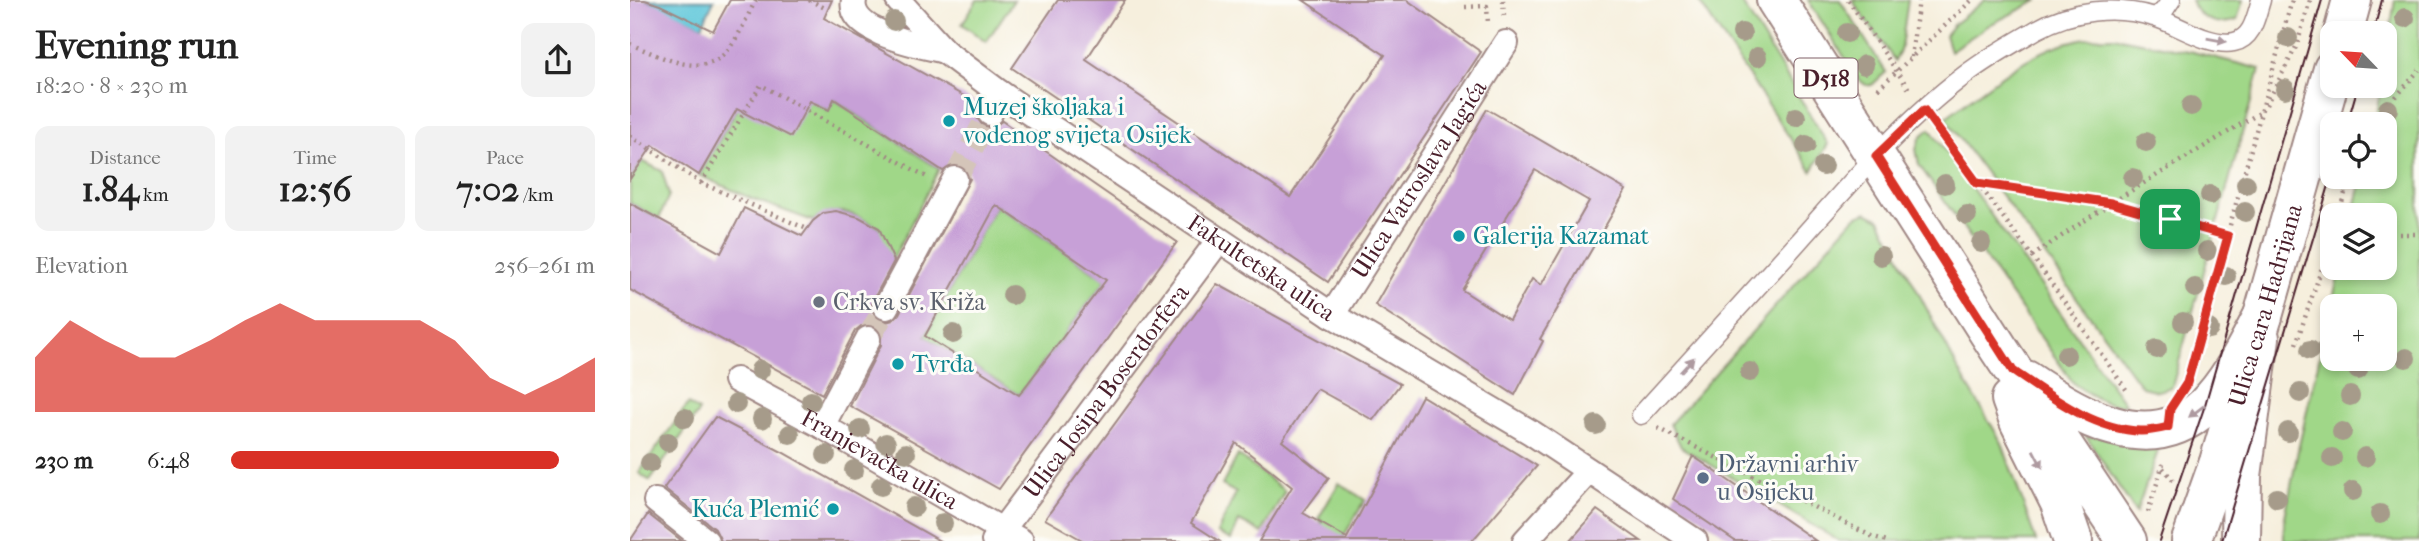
<!DOCTYPE html>
<html lang="en">
<head>
<meta charset="utf-8">
<style>
	:root { --surface:#fff; --page:#f2f2f2; --text:#222; --muted:#767676; --accent:#d93025 }
	body { margin:0; font-family:"IM FELL French Canon",serif; background:var(--page); color:var(--text); height:100vh; display:flex; flex-direction:column; font-size:26px; white-space:nowrap }
	* { box-sizing:border-box; margin:0 }
	p { font-size:23px; color:var(--muted) }
	.icon { flex:none; width:38px; height:38px; fill:none; stroke:currentColor; stroke-width:2; stroke-linecap:round; stroke-linejoin:round }
	.map { position:relative; flex:1; overflow:hidden }
	.sheet { display:flex; flex-direction:column; background:var(--surface); width:630px }
	.sheet>* { flex:none }
	.needle { width:46px; rotate:295deg }
	.fabs { position:absolute; left:1690px; top:21px; display:grid; gap:14px }
	.fabs a { display:grid; place-items:center; width:77px; height:77px; border-radius:14px; background:var(--surface); box-shadow:0 4px 10px #0003; font-size:35px }
	.pin { position:absolute; display:grid; place-items:center; width:60px; height:60px; color:#fff; margin:-30px; border-radius:14px; box-shadow:0 4px 10px #0006 }
	.round { display:grid; place-items:center; flex:none; width:74px; height:74px; border-radius:14px; background:var(--page) }
	.summary { display:flex; align-items:center; justify-content:space-between; height:119px; padding:0 35px }
	h1 { font-size:38px; font-weight:700; line-height:52px }
	.figures { display:grid; grid-template-columns:repeat(3,1fr); gap:10px; height:119px; padding:7px 35px }
	.figures div { display:grid; align-content:center; border-radius:14px; background:var(--page); text-align:center }
	.figures b { font-size:35px; font-weight:700 }
	.figures small { font-size:19px; font-weight:400 }
	.figures p { font-size:19px }
	.chart { height:196px; padding:14px 35px }
	.chart p { display:flex; justify-content:space-between }
	.chart svg { width:100%; height:126px; margin-top:7px; fill:var(--accent); opacity:.7 }
	ul { padding:0 35px; list-style:none; font-size:23px }
	li { display:grid; grid-template-columns:112px 84px 1fr; align-items:center; height:52px }
	li i { height:18px; border-radius:9px; background:var(--accent) }
	main { display:flex; flex:1; min-height:0 }
	.map>svg:first-child { display:block }
</style>
</head>
<body>
<main>
<section class="sheet">
<div class="summary"><div><h1>Evening run</h1><p>18:20 · 8 × 230 m</p></div><a class="round"><svg class="icon" aria-label="share" viewBox="0 0 24 24"><path d="M12 15V3M7 8l5-5 5 5M5 13v7h14v-7"/></svg></a></div>
<div class="figures">
<div><p>Distance</p><b>1.84<small> km</small></b></div>
<div><p>Time</p><b>12:56</b></div>
<div><p>Pace</p><b>7:02<small> /km</small></b></div>
</div>
<div class="chart"><p><span>Elevation</span>256–261 m</p>
<svg viewBox="0 0 160 44" preserveAspectRatio="none"><path d="M0 44V25L10 12L20 19L30 25L40 25L50 19L60 12L70 6L80 12L90 12L100 12L110 12L120 19L130 32L140 38L150 32L160 25V44z"/></svg>
</div>
<ul>
<li><b>230 m</b>6:48<i style="width:90%"></i></li>
</ul>
</section>
<div class="map">
<svg width="1789" height="541" viewBox="0 0 1789 541">
	<rect width="100%" height="100%" fill="#fdfcf7"/>
	<filter id="ink" filterUnits="userSpaceOnUse"><feTurbulence type="fractalNoise" baseFrequency=".0143" numOctaves="2"/><feDisplacementMap in="SourceGraphic" scale="14" xChannelSelector="R" yChannelSelector="G"/><feConvolveMatrix kernelMatrix="1 2 1 2 8 2 1 2 1" color-interpolation-filters="sRGB"/></filter>
	<filter id="wash" filterUnits="userSpaceOnUse"><feTurbulence type="fractalNoise" baseFrequency=".00686" numOctaves="4" result="noise"/><feDisplacementMap in="SourceGraphic" scale="28" xChannelSelector="R" yChannelSelector="G"/><feGaussianBlur stdDeviation="1.57" result="paint"/><feColorMatrix in="noise" values="0 0 0 0 0 0 0 0 0 0 0 0 0 0 0 0 0 1.4 0 .05"/><feComposite in="paint" operator="in"/></filter>
	<g filter="url(#wash)">
		<rect width="100%" height="100%" fill="#f6efdd"/>
		<path fill="#a0d788" stroke="#757b5a" stroke-width="2" fill-rule="evenodd" d="M347 0H384L356 42 332 24Z
			M1068 0H1110L1198 144 1182 171Z
			M1178 0H1210L1256 72 1242 85H1236L1229 80Z
			M1222 0H1278L1271 48 1265 61Z
			M1355 0H1409L1361 24 1320 51 1315 35 1324 24Z
			M1561 0H1613L1607 20C1589 27 1567 20 1561 0Z
			M1765 0H1789V541H1654V522L1668 450 1710 268H1755V215H1723L1733 177H1755V124H1744L1751 86H1755V60ZM1755 306V359H1703V306Z
			M1484 37 1563 52 1630 69 1542 387 1528 391 1512 387 1315 118C1357 87 1399 49 1451 39 1462 37 1474 37 1484 37Z
			M128 73 198 110 204 99 309 169 256 273 249 228C225 214 207 203 183 221L120 198 69 175Z
			M1300 129 1495 404C1475 407 1460 394 1444 384L1289 165 1286 149 1291 136Z
			M12 161 32 171 39 195 29 219 0 203V179Z
			M366 205 476 280 389 395 295 336Z
			M1237 212 1250 219 1327 367 1372 443 1406 541H1209L1051 447 1040 424 1225 217Z
			M58 404 69 411 20 481 9 473Z
			M1456 436 1524 440 1528 451 1506 513Z
			M608 455 655 491 632 533 609 521 601 540 587 533 606 493 592 485Z
			M709 483 735 500 711 541H682L692 521 688 519Z"/>
		<path fill="#5ec7da" stroke="#547382" stroke-width="2" d="M15 0H84L72 26Z"/>
		<g id="blocks">
			<path fill="#c7a0d7" fill-rule="evenodd" d="M0 0H15L30 5 83 31 100 0H202L194 18 348 104 345 115 353 126 362 128 372 121 547 242 369 489 220 406 251 345V332L244 326H231L225 331 192 394 0 290V203L91 253 114 208 172 236 183 221 193 213 206 211 229 217 249 228 264 261 243 300 241 308 248 320 256 322 263 320 269 314 340 179 338 172 333 166 324 164 313 171 204 99 199 110 180 101 161 137 107 109 69 175 23 145 0 179ZM366 205 476 280 389 395 295 336Z
				M428 0H495L456 60 660 197 755 55 673 0H777L851 52 698 282 382 68Z
				M857 109 996 190 910 339 913 341 885 395 745 305ZM905 170 959 201 911 285 902 279 879 320 832 290Z
				M587 284 770 384 743 420 687 389 652 441 699 478 673 513 717 538 792 396 907 466 842 541H629L662 487 606 443 561 523 589 541H454L415 519Z
				M85 417 152 452 310 541H91L85 529 34 488Z
				M1063 456 1186 541H1105L1043 499Z
				M967 510 1011 541H940Z
				M18 514 52 541H0Z"/>
		</g>
	</g>
	<g filter="url(#ink)">
		<use href="#blocks" fill-opacity="0" stroke="#a08784" stroke-width="2"/>
		<g fill="none" stroke-linecap="round" stroke-linejoin="round">
			<path stroke="#d4c5b9" stroke-width="24" stroke-dasharray="24 12" stroke-linecap="butt" d="M325 179 360 113
				M238 339 256 307"/>
			<g stroke="#a08784" stroke-width="21">
				<path id="service" d="M1523 17 1533 12 1541 0
					M1011 415C1063 358 1115 300 1167 243 1219 185 1272 122 1335 75 1357 58 1382 44 1406 30 1441 10 1485 5 1524 17 1547 24 1579 47 1604 42 1623 38 1626 16 1631 0"/>
			</g>
			<g stroke="#a08784" stroke-width="28">
				<g id="pedestrian">
					<path d="M224 0C217 33 291 45 314 51"/>
					<path id="s1" d="M268 0 314 51 370 93 702 315 902 433 1065 541"/>
					<path d="M360 113 370 93"/>
					<path d="M256 307 325 179"/>
					<path id="s2" d="M702 315 876 43"/>
					<path id="s3" d="M106 380 192 426 391 541"/>
					<path d="M192 426 238 339"/>
					<path d="M26 501 76 541"/>
					<path id="s4" d="M364 541 589 240"/>
					<path d="M895 541 959 471"/>
				</g>
			</g>
			<g stroke="#a08784" stroke-width="42">
				<g id="secondary">
					<path d="M1713 33 1722 0"/>
					<path id="s5" d="M1561 541 1589 462 1633 316 1703 69"/>
				</g>
			</g>
			<g stroke="#a08784" stroke-width="42">
				<path id="primary" d="M1146 0 1369 349 1497 541
					M1396 380C1447 415 1519 459 1575 406 1600 382 1617 346 1633 316
					M1381 399 1389 421 1430 503 1443 541
					M1611 541 1612 476 1630 338"/>
			</g>
			<path stroke="#a08784" stroke-width="4.5" stroke-dasharray="2 5" stroke-linecap="butt" d="M179 0 197 9
				M873 0 874 17
				M1218 0 1281 92
				M835 7 857 6 858 24
				M0 44C28 55 71 80 96 52 109 38 117 16 126 0
				M1281 57 1289 0
				M1248 89 1342 0
				M1636 105 1667 45 1680 0
				M1743 124 1789 70
				M1306 127 1402 256 1498 392
				M0 136 71 183 177 229
				M71 183 131 85 297 177
				M1348 183 1481 203 1598 236
				M1708 215 1720 177
				M1755 234H1789
				M1402 256 1481 203 1631 112
				M1666 344 1703 235
				M1561 367 1662 0
				M1028 428 1241 536 1257 541
				M1533 468 1545 483
				M1518 512 1533 464"/>
			<use href="#service" stroke="#fff" stroke-width="18"/>
			<use href="#pedestrian" stroke="#fff" stroke-width="24"/>
			<use href="#secondary" stroke="#fff" stroke-width="38"/>
			<use href="#primary" stroke="#fff" stroke-width="38"/>
			<path stroke="#4a1f2b" stroke-width="2" d="M1743 33 1752 0
				M1717 124 1728 86
				M1529 541 1575 405 1692 0
				M1592 541 1703 172"/>
		</g>
		<g fill="#a69b8a">
			<circle cx="1775" cy="18" r="10"/>
			<circle cx="264" cy="21" r="10"/>
			<circle cx="1112" cy="33" r="10"/>
			<circle cx="1217" cy="33" r="10"/>
			<circle cx="1658" cy="38" r="10"/>
			<circle cx="1127" cy="57" r="10"/>
			<circle cx="1234" cy="65" r="10"/>
			<circle cx="1655" cy="89" r="10"/>
			<circle cx="1561" cy="106" r="10"/>
			<circle cx="1758" cy="109" r="10"/>
			<circle cx="1166" cy="117" r="10"/>
			<circle cx="1516" cy="142" r="10"/>
			<circle cx="1176" cy="145" r="10"/>
			<circle cx="1193" cy="166" r="10"/>
			<circle cx="1503" cy="178" r="10"/>
			<circle cx="1315" cy="184" r="10"/>
			<circle cx="1616" cy="184" r="10"/>
			<circle cx="1580" cy="195" r="10"/>
			<circle cx="1615" cy="212" r="10"/>
			<circle cx="1337" cy="215" r="10"/>
			<circle cx="1351" cy="243" r="10"/>
			<circle cx="1577" cy="251" r="10"/>
			<circle cx="1251" cy="256" r="10"/>
			<circle cx="1596" cy="276" r="10"/>
			<circle cx="1565" cy="288" r="10"/>
			<circle cx="382" cy="295" r="10"/>
			<circle cx="1553" cy="322" r="10"/>
			<circle cx="1579" cy="329" r="10"/>
			<circle cx="323" cy="334" r="10"/>
			<circle cx="1527" cy="349" r="10"/>
			<circle cx="1680" cy="350" r="10"/>
			<circle cx="1436" cy="355" r="10"/>
			<circle cx="1776" cy="358" r="10"/>
			<circle cx="130" cy="370" r="10"/>
			<circle cx="1728" cy="370" r="10"/>
			<circle cx="1120" cy="372" r="10"/>
			<circle cx="1670" cy="393" r="10"/>
			<circle cx="1720" cy="396" r="10"/>
			<circle cx="181" cy="401" r="10"/>
			<circle cx="106" cy="404" r="10"/>
			<circle cx="55" cy="418" r="10"/>
			<circle cx="132" cy="419" r="10"/>
			<circle cx="966" cy="425" r="10"/>
			<circle cx="230" cy="429" r="10"/>
			<circle cx="1658" cy="432" r="10"/>
			<circle cx="1712" cy="432" r="10"/>
			<circle cx="160" cy="434" r="10"/>
			<circle cx="38" cy="442" r="10"/>
			<circle cx="256" cy="443" r="10"/>
			<circle cx="276" cy="453" r="10"/>
			<circle cx="196" cy="455" r="10"/>
			<circle cx="1735" cy="457" r="10"/>
			<circle cx="1702" cy="458" r="10"/>
			<circle cx="20" cy="463" r="10"/>
			<circle cx="224" cy="470" r="10"/>
			<circle cx="251" cy="486" r="10"/>
			<circle cx="1723" cy="491" r="10"/>
			<circle cx="1647" cy="498" r="10"/>
			<circle cx="284" cy="507" r="10"/>
			<circle cx="1750" cy="514" r="10"/>
			<circle cx="313" cy="523" r="10"/>
		</g>
		<defs><path id="oneway-solid" d="M-6-.8H1V-3.2L6.5 0L1 3.2V.8H-6Z" transform="scale(1.75)"/></defs>
		<g fill="#ae9aa0">
			<use href="#oneway-solid" transform="translate(1587 40) rotate(10)"/>
			<use href="#oneway-solid" transform="translate(1057 365) rotate(-48)"/>
			<use href="#oneway-solid" transform="translate(1567 411) rotate(143)"/>
			<use href="#oneway-solid" transform="translate(1408 459) rotate(62)"/>
		</g>
	</g>
	<g fill="none" stroke-linecap="round" stroke-linejoin="round" filter="url(#ink)">
		<g stroke="#fff" stroke-width="14">
			<path id="route" d="M1294 110 1347 183 1481 203 1598 236 1557 383 1540 409 1538 427C1530 429 1520 431 1511 431 1464 430 1420 396 1383 371L1246 156Z"/>
		</g>
		<use href="#route" stroke="#d93025" stroke-width="9"/>
	</g>
	<g fill="#0f9aa8" stroke="#fdfcf7" stroke-width="2.5">
		<circle cx="319" cy="121" r="7"/>
		<circle cx="829" cy="236" r="7"/>
		<circle cx="268" cy="364" r="7"/>
		<circle cx="203" cy="509" r="7"/>
	</g>
	<circle fill="#6b7280" stroke="#fdfcf7" stroke-width="2.5" cx="189" cy="302" r="7"/>
	<circle fill="#5c6f8a" stroke="#fdfcf7" stroke-width="2.5" cx="1073" cy="478" r="7"/>
	<g text-anchor="middle" stroke-width="6" stroke-linejoin="round" paint-order="stroke">
		<rect fill="#fdfcf7" stroke="#806168" stroke-width="2" x="1164.5" y="58.5" width="63" height="39" rx="5"/>
		<g font-size="23" font-weight="bold" fill="#4a1f2b">
			<text x="1196" y="86">D518</text>
		</g>
		<g font-size="24" fill="#0d838f" stroke="#fdfcf7" text-anchor="start">
			<text x="333" y="115">Muzej školjaka i<tspan x="333" dy="28">vodenog svijeta Osijek</tspan></text>
			<text x="843" y="244">Galerija Kazamat</text>
			<text x="282" y="372">Tvrđa</text>
			<text x="189" y="517" text-anchor="end">Kuća Plemić</text>
		</g>
		<g font-size="24" fill="#4a1f2b" stroke="#fdfcf7">
			<text dy="8" stroke="none"><textPath href="#s2" startOffset="161">Ulica Vatroslava Jagića</textPath></text>
			<text dy="8" stroke="none"><textPath href="#s1" startOffset="453">Fakultetska ulica</textPath></text>
			<text dy="8" stroke="none"><textPath href="#s5" startOffset="247">Ulica cara Hadrijana</textPath></text>
			<text dy="8" stroke="none"><textPath href="#s4" startOffset="187">Ulica Josipa Boserdorfera</textPath></text>
			<text dy="8" stroke="none"><textPath href="#s3" startOffset="164">Franjevačka ulica</textPath></text>
		</g>
		<g font-size="24" fill="#5b616d" stroke="#fdfcf7" text-anchor="start">
			<text x="203" y="310">Crkva sv. Križa</text>
		</g>
		<g font-size="24" fill="#4e5e75" stroke="#fdfcf7" text-anchor="start">
			<text x="1087" y="472">Državni arhiv<tspan x="1087" dy="28">u Osijeku</tspan></text>
		</g>
	</g>
</svg>
<div class="fabs">
<a><svg class="needle" viewBox="-14 -14 28 28"><path d="M0-13l5 13h-10z" fill="#e53935"/><path d="M0 13l5-13h-10z" fill="#767676"/></svg></a>
<a><svg class="icon" aria-label="locate" viewBox="0 0 24 24"><circle cx="12" cy="12" r="6"/><path d="M12 2v4M12 18v4M2 12h4M18 12h4"/></svg></a>
<a><svg class="icon" aria-label="layers" viewBox="0 0 24 24"><path d="M12 4l9 5-9 5-9-5zM3 14l9 5 9-5"/></svg></a>
<a>+</a>
</div>
<div class="pin" style="left:1540px;top:219px;background:#1e9e55"><svg class="icon" aria-label="arrive" viewBox="0 0 24 24"><path d="M6 21V4h12l-3 4 3 4H6"/></svg></div>
</div>
</main>
</body>
</html>
